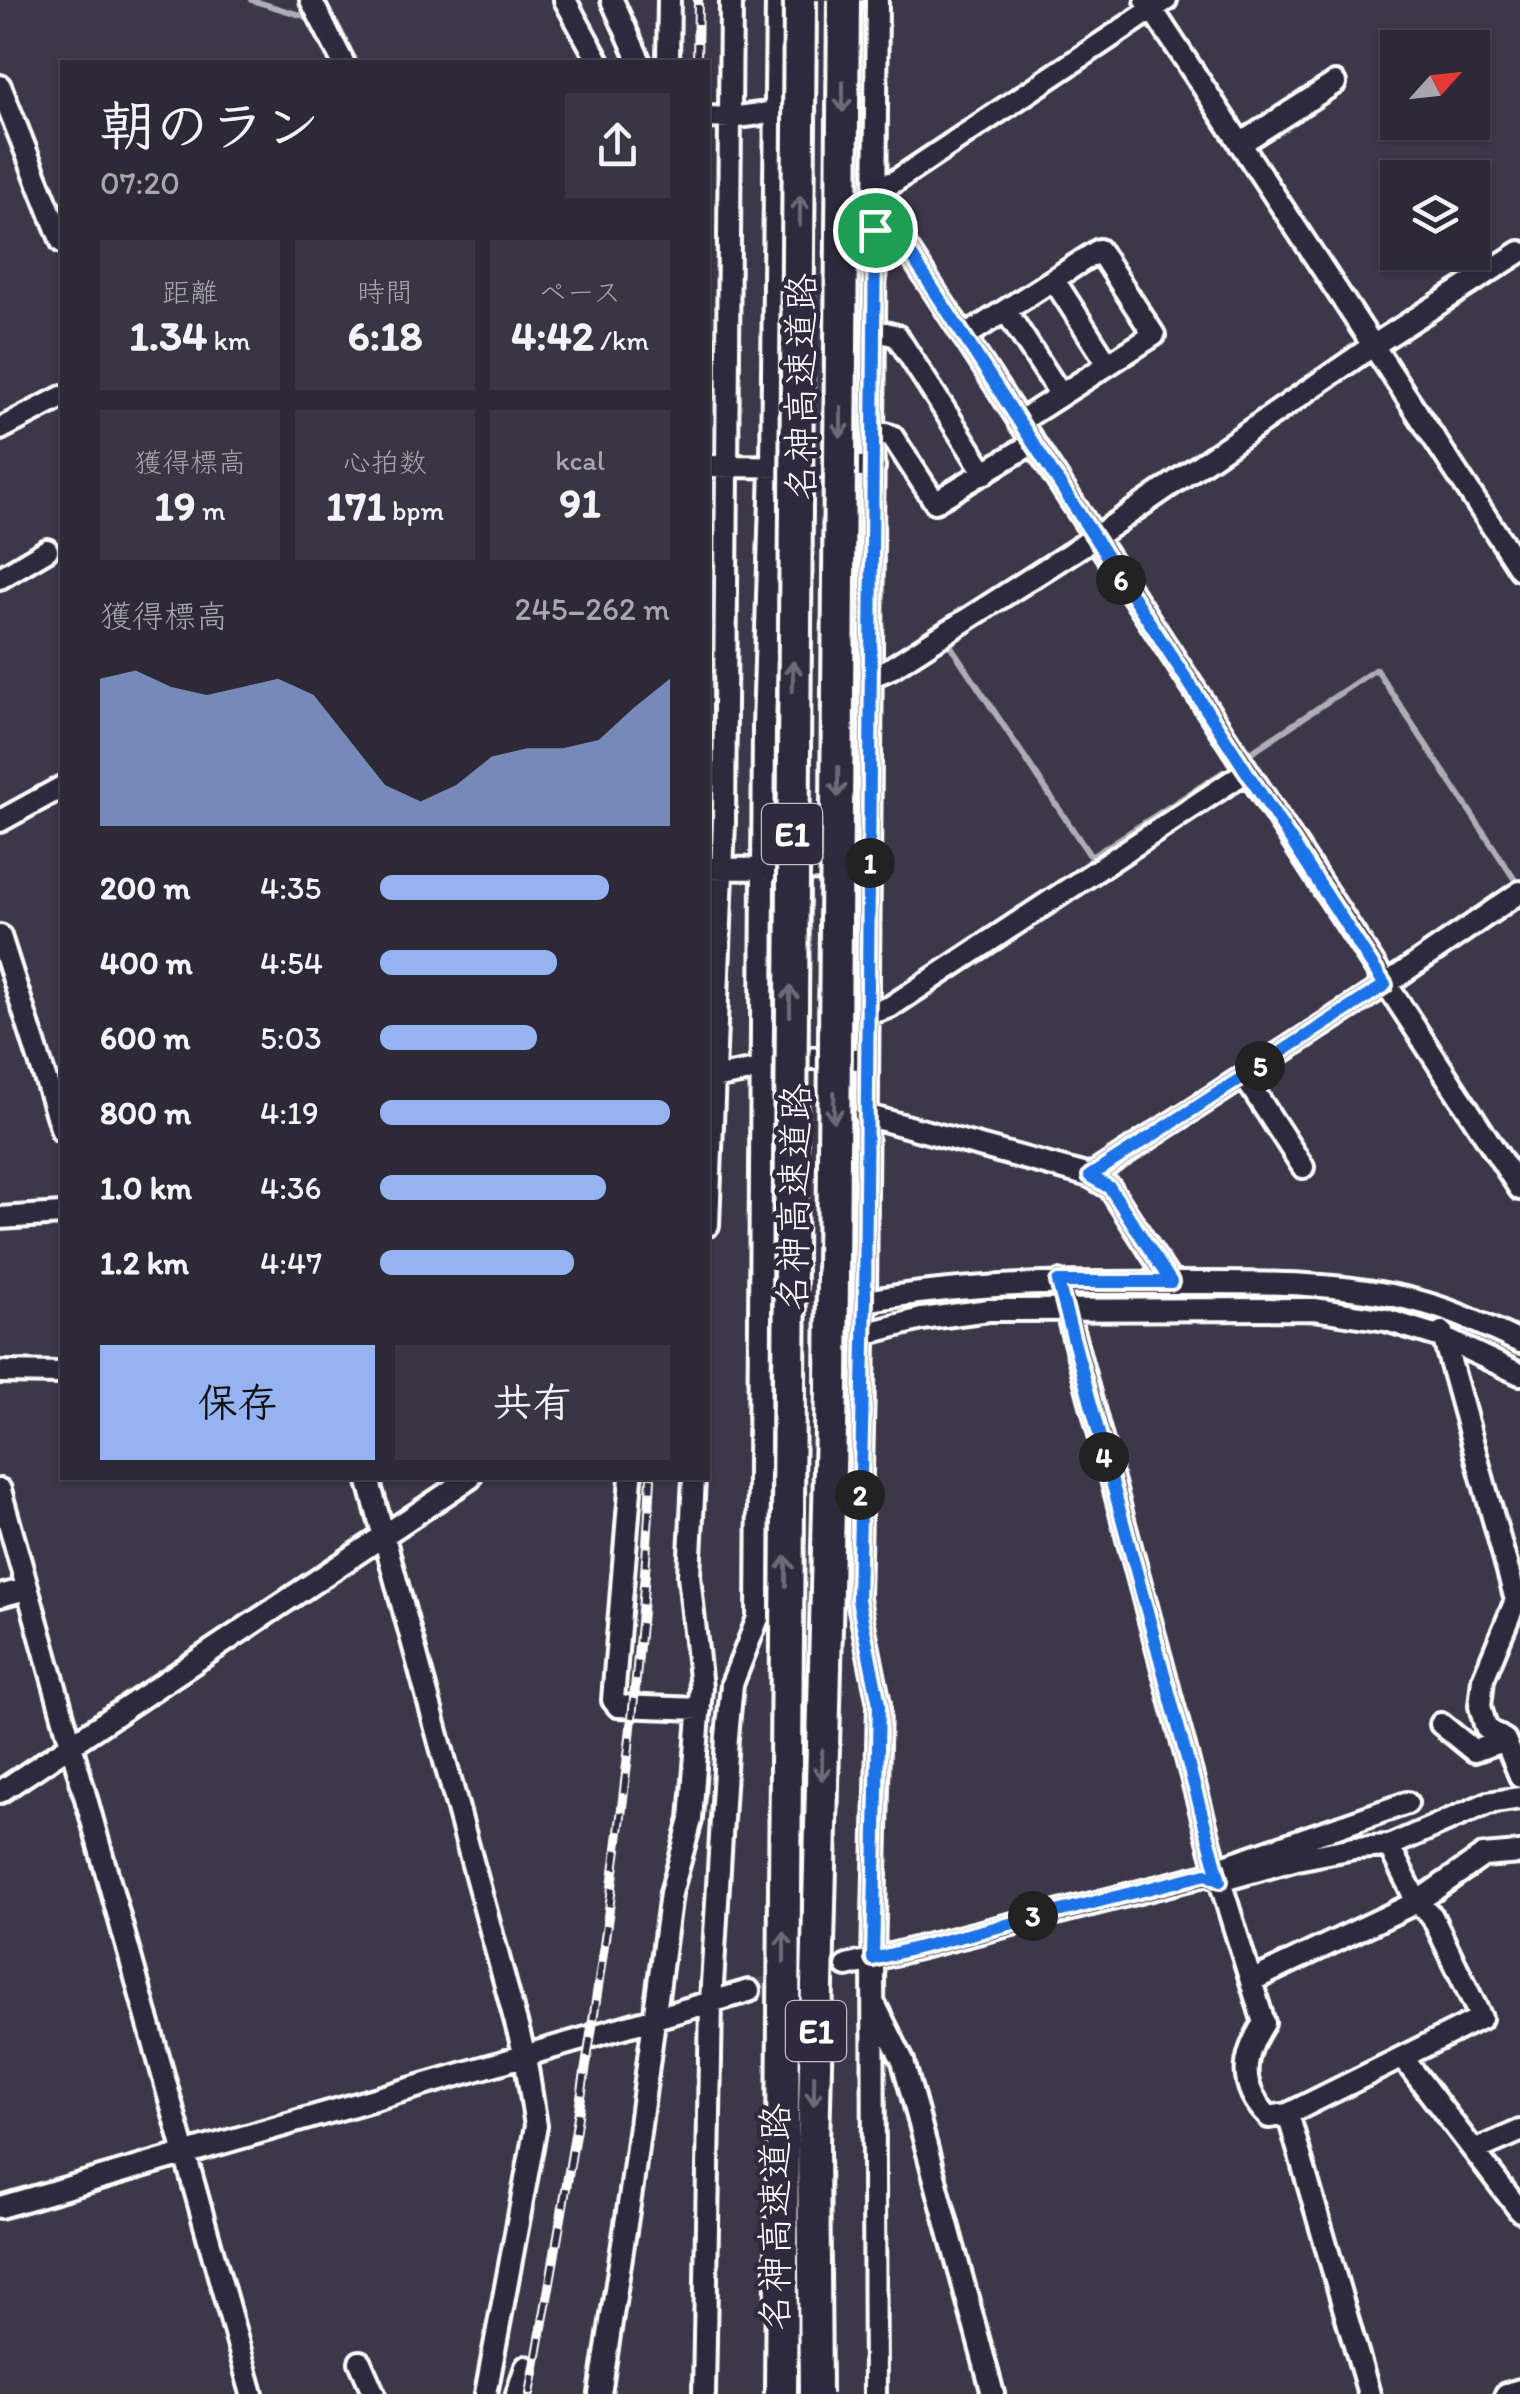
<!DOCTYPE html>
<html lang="ja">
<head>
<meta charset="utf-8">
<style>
	:root { --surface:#2d2937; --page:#393542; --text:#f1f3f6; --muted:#a7a6ad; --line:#484552; --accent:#95b2f1 }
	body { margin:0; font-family:Itim,"Klee One",sans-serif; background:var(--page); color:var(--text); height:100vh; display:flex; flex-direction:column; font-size:38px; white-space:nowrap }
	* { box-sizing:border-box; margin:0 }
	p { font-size:32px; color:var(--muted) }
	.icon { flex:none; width:55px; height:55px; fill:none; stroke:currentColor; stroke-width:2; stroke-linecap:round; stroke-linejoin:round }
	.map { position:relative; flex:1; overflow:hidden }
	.side { position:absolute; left:60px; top:60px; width:650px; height:1420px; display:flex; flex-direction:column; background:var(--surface); border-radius:0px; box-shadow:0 2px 8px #0004,0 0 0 2px var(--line) }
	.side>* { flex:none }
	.needle { width:65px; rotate:63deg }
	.fabs { position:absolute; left:1380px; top:30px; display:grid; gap:20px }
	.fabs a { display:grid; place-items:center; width:110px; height:110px; border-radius:0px; background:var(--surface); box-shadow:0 2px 8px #0004,0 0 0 2px var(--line); font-size:50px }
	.pin { position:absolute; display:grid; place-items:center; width:85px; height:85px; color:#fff; margin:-42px; border:5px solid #fff; border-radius:50%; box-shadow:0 2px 10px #0007 }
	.km { position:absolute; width:50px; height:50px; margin:-25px; border-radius:50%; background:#222; color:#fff; font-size:28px; line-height:50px; text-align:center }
	.round { display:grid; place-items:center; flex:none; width:105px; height:105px; border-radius:0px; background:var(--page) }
	.head { display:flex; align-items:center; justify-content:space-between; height:170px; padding:0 40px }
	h1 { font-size:55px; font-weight:700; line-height:75px }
	.metrics { display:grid; grid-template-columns:repeat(3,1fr); gap:15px; height:170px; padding:10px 40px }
	.metrics div { display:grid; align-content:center; border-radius:0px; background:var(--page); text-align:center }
	.metrics b { font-size:42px; font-weight:700 }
	.metrics small { font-size:28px; font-weight:400 }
	.metrics p { font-size:28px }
	.chart { height:280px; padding:20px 40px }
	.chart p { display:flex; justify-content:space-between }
	.chart svg { width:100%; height:180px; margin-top:10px; fill:var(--accent); opacity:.7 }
	.primary-button { display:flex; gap:20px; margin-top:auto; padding:20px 40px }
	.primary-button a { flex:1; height:115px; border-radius:0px; background:var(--accent); color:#111; font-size:40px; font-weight:700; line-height:115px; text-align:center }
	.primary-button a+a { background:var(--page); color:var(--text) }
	ul { padding:0 40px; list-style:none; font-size:32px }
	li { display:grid; grid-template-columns:160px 120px 1fr; align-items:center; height:75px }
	li i { height:25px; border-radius:12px; background:var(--accent) }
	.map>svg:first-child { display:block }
</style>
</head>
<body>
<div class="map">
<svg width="1520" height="2394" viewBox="0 0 1520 2394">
	<rect width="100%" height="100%" fill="#3c3749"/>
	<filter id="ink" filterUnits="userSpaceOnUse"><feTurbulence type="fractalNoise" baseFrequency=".01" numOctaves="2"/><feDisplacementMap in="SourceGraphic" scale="20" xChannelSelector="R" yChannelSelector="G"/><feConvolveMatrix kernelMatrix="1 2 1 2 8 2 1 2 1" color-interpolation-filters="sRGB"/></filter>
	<g filter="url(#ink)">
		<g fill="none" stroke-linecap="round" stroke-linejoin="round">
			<path stroke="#afadb4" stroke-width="6" d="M251 0 307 17
				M337 24 356 62
				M948 642 1091 857 1223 772
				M1243 758 1376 669 1515 880"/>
			<path stroke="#504b5b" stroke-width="20" stroke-dasharray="20 10" stroke-linecap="butt" d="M749 1991 847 1966"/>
			<g stroke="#fff" stroke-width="28">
				<path id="minor" d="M311 0 343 62
					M565 0 599 62
					M612 0 640 62
					M1146 0 1520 569
					M668 62 669 0
					M0 86 62 242
					M708 117 730 118 776 112
					M1240 144 1335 83
					M875 187 894 182 1166 0
					M875 230 900 238 1520 1189
					M1054 280 1108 364
					M1006 311 1061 395
					M874 330 897 336 985 473
					M964 337 1099 250 1154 335 1019 422
					M0 429 62 397
					M874 431 892 436 935 502 1033 443
					M708 466 874 467
					M0 578 47 550
					M872 676 891 668 1094 538 1371 347 1520 252
					M0 821 62 787
					M708 868 870 870
					M0 936 62 1131
					M868 1014 890 1007 1247 771
					M761 1057 867 1059
					M1244 1076 1303 1167
					M708 1079 761 1069
					M865 1115 1090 1176 1110 1188 1171 1283
					M1090 1176 1385 985 1520 892
					M0 1218 62 1214
					M708 1225 724 822 731 0
					M1059 1282 1220 1881 1264 2023C1242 2057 1238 2086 1269 2117L1288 2114 1369 2394
					M865 1301C969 1283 1072 1282 1177 1283 1255 1283 1338 1281 1413 1300 1451 1309 1485 1326 1520 1342
					M1442 1332 1516 1600 1483 1679 1480 1706 1486 1728 1505 1740 1520 1776
					M864 1334 922 1319 989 1310 1314 1309 1386 1320 1441 1337 1520 1374
					M0 1372 62 1373
					M368 1478 525 2056 536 2126 486 2394
					M631 1478 613 1700 618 1706 700 1709
					M0 1490 252 2394
					M0 1596 26 1589
					M1441 1724 1474 1751 1505 1740
					M0 1792 470 1478
					M1225 1866 1407 1803
					M847 1966 1206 1875 1220 1881 1297 1859 1354 1848 1389 1846 1488 1803 1520 1798
					M1251 1981 1417 1902 1483 1856 1520 1853
					M876 2007 903 2061 993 2394
					M1403 2058 1520 2211
					M1288 2114 1481 2018 1432 1916 1417 1902 1389 1846
					M1474 2151 1520 2131
					M0 2207 749 1991
					M360 2362 374 2394
					M517 2394 526 2367
					M600 2394 632 2185 671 1893 691 1820 701 1688 689 1575 694 1478
					M704 2394 711 2001 727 1737 732 1684 758 1618 764 727 772 467 777 0
					M875 2394 873 1959 879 1704 858 1599 865 1301 877 0
					M1506 2394 1520 2390"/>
			</g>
			<use href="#minor" stroke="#2f2a3d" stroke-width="20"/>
			<g stroke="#fff" stroke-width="10">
				<path id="rail" d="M697 62 698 0
					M530 2394C585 2091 635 1785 651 1478"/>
			</g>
			<use href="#rail" stroke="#2f2a3d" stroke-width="6" stroke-dasharray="19" stroke-linecap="butt"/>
			<g stroke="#fff" stroke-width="38" stroke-linecap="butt">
				<path id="highway-bridge" d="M781 2394 800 0
					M815 2394 813 2145 832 1388 844 0"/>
			</g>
			<use href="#highway-bridge" stroke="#2f2a3d" stroke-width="30"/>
		</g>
		<defs><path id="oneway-shaft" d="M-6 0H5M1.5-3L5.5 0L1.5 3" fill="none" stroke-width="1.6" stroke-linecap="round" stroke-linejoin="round" transform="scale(2.5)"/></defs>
		<g stroke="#6d6a77">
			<use href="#oneway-shaft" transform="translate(843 97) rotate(90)"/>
			<use href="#oneway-shaft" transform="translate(800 211) rotate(-89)"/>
			<use href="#oneway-shaft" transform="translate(841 422) rotate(90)"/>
			<use href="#oneway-shaft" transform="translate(793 676) rotate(-89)"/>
			<use href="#oneway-shaft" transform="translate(838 782) rotate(91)"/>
			<use href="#oneway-shaft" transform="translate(790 1001) rotate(-90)"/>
			<use href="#oneway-shaft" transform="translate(834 1107) rotate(91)"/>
			<use href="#oneway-shaft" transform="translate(786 1571) rotate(-90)"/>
			<use href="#oneway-shaft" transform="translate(822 1765) rotate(91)"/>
			<use href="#oneway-shaft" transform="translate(784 1947) rotate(-90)"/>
			<use href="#oneway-shaft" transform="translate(814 2090) rotate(91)"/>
		</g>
	</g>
	<g fill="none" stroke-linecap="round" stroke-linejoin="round" filter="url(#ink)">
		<g stroke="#fff" stroke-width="20">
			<path id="route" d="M875 230 900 238 1385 985 1090 1176 1110 1188 1171 1282H1058L1220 1881 1206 1874 873 1959 879 1704 858 1600 865 1301Z"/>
		</g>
		<use href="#route" stroke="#1a73e8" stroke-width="12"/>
	</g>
	<g text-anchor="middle" stroke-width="9" stroke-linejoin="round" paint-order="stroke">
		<g fill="#2f2a3d" stroke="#c1bfc5" stroke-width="2.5">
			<rect x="762" y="804" width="60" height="60" rx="8"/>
			<rect x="786" y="2001" width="60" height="60" rx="8"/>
		</g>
		<g font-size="35" font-weight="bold" fill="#fff">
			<text x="792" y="846">E1</text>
			<text x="816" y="2043">E1</text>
		</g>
		<g font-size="38" fill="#fff" stroke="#2f2a3d">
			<text transform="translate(801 387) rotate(-90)" y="13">名神高速道路</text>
			<text transform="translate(794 1197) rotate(-89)" y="13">名神高速道路</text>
			<text transform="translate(775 2217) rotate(-90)" y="13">名神高速道路</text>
		</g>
	</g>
</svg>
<div class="fabs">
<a><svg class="needle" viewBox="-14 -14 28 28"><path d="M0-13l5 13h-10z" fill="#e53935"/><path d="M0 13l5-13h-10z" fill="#a7a6ad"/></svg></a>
<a><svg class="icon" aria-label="layers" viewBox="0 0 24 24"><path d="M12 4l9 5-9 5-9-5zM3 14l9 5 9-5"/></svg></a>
</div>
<div class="pin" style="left:875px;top:230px;background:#1e9e55"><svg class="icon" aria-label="arrive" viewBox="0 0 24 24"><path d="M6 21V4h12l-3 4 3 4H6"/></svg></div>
<b class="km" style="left:870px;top:863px">1</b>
<b class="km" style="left:860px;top:1495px">2</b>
<b class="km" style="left:1033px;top:1916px">3</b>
<b class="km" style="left:1104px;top:1457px">4</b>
<b class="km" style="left:1260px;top:1066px">5</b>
<b class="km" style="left:1121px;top:580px">6</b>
<section class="side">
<div class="head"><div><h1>朝のラン</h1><p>07:20</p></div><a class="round"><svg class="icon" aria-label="share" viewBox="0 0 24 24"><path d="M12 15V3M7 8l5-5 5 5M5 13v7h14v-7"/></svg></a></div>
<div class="metrics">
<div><p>距離</p><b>1.34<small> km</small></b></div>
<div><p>時間</p><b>6:18</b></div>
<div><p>ペース</p><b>4:42<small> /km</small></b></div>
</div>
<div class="metrics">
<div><p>獲得標高</p><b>19<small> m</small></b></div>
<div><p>心拍数</p><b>171<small> bpm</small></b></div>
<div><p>kcal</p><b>91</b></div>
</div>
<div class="chart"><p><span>獲得標高</span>245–262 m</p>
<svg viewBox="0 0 160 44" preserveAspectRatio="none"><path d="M0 44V8L10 6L20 10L30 12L40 10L50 8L60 12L70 23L80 34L90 38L100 34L110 27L120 25L130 25L140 23L150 15L160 8V44z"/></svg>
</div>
<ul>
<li><b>200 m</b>4:35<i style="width:79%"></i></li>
<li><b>400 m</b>4:54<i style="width:61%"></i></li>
<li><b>600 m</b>5:03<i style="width:54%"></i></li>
<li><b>800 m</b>4:19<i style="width:100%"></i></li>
<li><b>1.0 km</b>4:36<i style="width:78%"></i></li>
<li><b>1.2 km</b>4:47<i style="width:67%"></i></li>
</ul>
<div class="primary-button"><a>保存</a><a>共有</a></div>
</section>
</div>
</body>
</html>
